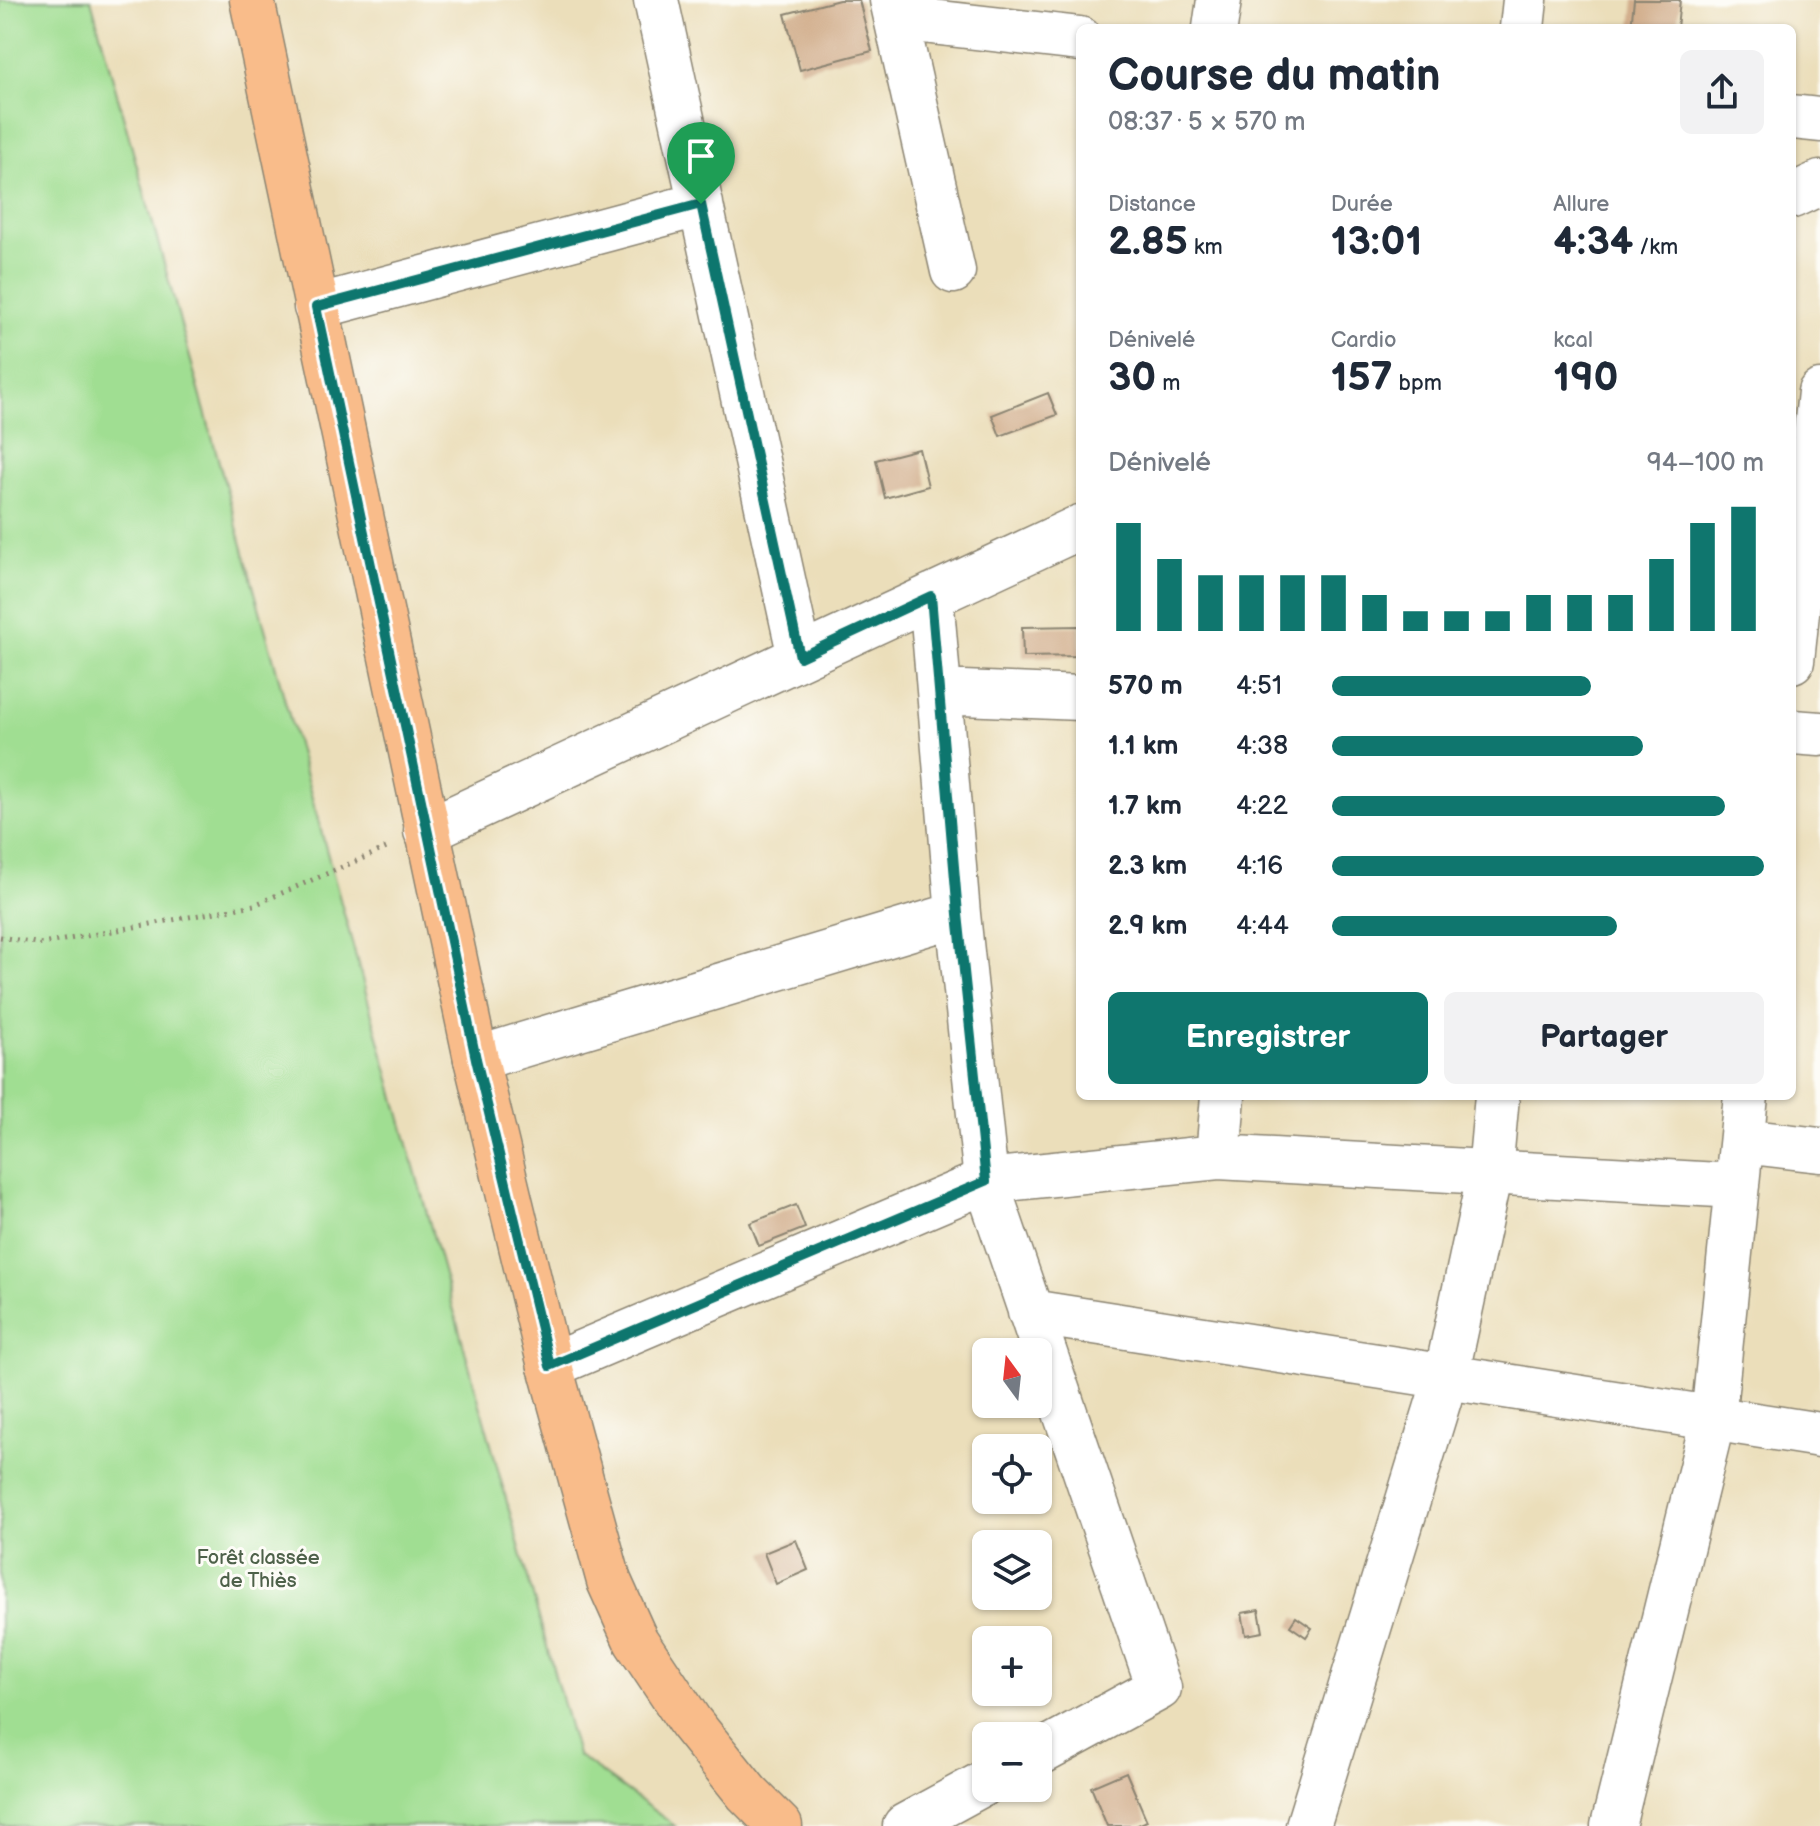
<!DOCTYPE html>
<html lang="fr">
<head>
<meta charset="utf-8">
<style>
	:root { --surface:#fff; --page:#f2f2f3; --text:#1f2937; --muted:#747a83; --accent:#0f766e }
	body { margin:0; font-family:"Balsamiq Sans",sans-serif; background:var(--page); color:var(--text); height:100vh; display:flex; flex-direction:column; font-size:30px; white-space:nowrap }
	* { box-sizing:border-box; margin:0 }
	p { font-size:26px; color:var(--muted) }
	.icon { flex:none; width:44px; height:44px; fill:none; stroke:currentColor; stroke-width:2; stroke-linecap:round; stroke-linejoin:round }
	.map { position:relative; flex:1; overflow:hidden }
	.side { position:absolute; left:1076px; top:24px; width:720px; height:1076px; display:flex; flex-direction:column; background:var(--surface); border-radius:12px; box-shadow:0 2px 6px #0004 }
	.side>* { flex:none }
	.needle { width:52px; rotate:345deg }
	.tools { position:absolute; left:972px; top:1338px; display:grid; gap:16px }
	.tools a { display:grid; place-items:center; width:80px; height:80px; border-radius:12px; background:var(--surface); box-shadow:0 2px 6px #0004; font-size:40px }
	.pin { position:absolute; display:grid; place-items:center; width:68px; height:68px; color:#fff; margin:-82px -34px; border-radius:50% 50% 50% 0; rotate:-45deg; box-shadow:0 0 8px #0007 }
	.pin .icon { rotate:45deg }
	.round { display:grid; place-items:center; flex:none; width:84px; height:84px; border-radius:12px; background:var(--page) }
	.headline { display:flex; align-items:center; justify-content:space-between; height:136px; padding:0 32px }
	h1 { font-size:44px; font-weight:600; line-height:60px }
	.figures { display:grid; grid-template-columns:repeat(3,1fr); gap:12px; height:136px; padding:8px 32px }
	.figures div { display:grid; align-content:center }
	.figures b { font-size:40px; font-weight:600 }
	.figures small { font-size:22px; font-weight:400 }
	.figures p { font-size:22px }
	.chart { height:224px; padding:16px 32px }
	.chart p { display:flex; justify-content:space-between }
	.chart svg { width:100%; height:144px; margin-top:8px; stroke:var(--accent); stroke-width:6 }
	.button { display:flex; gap:16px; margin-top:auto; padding:16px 32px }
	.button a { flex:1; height:92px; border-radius:12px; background:var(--accent); color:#fff; font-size:32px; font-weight:600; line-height:92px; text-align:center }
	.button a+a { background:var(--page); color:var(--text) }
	ul { padding:0 32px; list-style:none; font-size:26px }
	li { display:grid; grid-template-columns:128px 96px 1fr; align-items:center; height:60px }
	li i { height:20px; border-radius:10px; background:var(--accent) }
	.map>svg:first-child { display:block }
</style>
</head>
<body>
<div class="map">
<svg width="1820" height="1826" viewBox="0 0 1820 1826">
	<rect width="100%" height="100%" fill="#fdfcf7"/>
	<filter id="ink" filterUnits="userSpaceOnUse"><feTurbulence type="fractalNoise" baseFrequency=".0125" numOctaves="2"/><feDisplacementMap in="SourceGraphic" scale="16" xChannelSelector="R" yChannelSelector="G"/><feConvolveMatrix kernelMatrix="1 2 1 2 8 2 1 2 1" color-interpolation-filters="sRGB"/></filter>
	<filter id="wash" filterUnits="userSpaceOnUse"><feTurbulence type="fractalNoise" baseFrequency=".006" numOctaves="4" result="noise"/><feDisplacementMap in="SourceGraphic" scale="32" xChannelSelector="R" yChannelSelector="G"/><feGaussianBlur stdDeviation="1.8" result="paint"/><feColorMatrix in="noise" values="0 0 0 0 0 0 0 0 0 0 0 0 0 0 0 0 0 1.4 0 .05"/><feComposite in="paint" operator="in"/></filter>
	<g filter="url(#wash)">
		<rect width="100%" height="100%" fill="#ebdeba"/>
		<path fill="#a0de92" stroke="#66845e" stroke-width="2" d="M0 0H91L577 1755 675 1826H0Z"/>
		<g id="blocks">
			<path fill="#d1ad8b" d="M839 0H859L872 51 800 70 785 14Z
				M1634 0H1680L1677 28H1631Z
				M1048 393 1057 415 1000 436 992 415Z
				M919 449 928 486 885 498 876 460Z
				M1080 626V656L1023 657 1022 627Z
				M796 1205 805 1228 759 1246 750 1223Z
				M796 1540 808 1570 776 1584 764 1553Z
				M1259 1610 1263 1632 1246 1635 1242 1613Z
				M1296 1617 1312 1628 1306 1637 1290 1626Z
				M1126 1772 1147 1821 1136 1826H1107L1091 1787Z"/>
		</g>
	</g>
	<g filter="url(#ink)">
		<use href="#blocks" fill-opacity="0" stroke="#8b8472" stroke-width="2"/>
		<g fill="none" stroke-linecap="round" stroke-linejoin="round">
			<g stroke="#8b8472" stroke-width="47">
				<path id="minor" d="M656 0 800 657
					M892 0 953 271
					M896 18 1080 39
					M1215 28 1219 0
					M1522 28 1525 0
					M1792 117 1820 120
					M1792 196 1820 183
					M316 307 701 204
					M931 596 958 914 986 1181 1159 1688 1038 1754
					M1792 661 1820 392
					M940 692 1080 698
					M1792 732 1820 734
					M426 831 1080 527
					M476 1059 958 914
					M1742 1141 1820 1150
					M1218 1157 1223 1096
					M1030 1312 1820 1435
					M550 1366 986 1181 1218 1157 1737 1186
					M905 1826 986 1782
					M1308 1826 1446 1377 1490 1172 1497 1096
					M1613 1826 1713 1419 1746 1096"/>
			</g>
			<g stroke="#8b8472" stroke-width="47">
				<path id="major" d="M252 0 476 1059 550 1366 609 1581 636 1641 690 1722 747 1793 780 1826"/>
			</g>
			<path stroke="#8b8472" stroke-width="5" stroke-dasharray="2 6" stroke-linecap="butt" d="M0 937 42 944 254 905 391 846"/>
			<use href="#minor" stroke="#fff" stroke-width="44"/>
			<use href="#major" stroke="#f9bc8a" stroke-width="44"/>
		</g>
	</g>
	<g fill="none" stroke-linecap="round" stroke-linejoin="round" filter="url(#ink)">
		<g stroke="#fff" stroke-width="16">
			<path id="route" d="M701 204 800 657 931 596 958 914 986 1181 550 1366 476 1059 316 307Z"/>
		</g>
		<use href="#route" stroke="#0f766e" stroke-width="10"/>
	</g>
	<g text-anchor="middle" stroke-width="6" stroke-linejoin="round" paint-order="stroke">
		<g font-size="20" fill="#4e614a" stroke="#fdfcf7">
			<text x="258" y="1564">Forêt classée<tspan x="258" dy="23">de Thiès</tspan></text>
		</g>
	</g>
</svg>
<div class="tools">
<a><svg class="needle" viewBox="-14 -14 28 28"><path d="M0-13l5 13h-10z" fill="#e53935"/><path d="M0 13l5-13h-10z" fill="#747a83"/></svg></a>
<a><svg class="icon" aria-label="locate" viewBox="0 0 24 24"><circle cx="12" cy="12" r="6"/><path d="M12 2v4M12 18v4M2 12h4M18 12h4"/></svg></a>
<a><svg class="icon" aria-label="layers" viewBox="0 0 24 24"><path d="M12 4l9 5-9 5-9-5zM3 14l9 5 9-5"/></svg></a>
<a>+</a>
<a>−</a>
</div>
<div class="pin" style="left:701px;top:204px;background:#1e9e55"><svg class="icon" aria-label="arrive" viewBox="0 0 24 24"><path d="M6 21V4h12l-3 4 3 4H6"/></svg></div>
<section class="side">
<div class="headline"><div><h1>Course du matin</h1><p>08:37 · 5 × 570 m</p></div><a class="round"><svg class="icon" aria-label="share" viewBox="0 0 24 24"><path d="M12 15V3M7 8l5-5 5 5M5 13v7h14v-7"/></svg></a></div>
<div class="figures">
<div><p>Distance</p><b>2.85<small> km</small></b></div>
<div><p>Durée</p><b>13:01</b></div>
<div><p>Allure</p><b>4:34<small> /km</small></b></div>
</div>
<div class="figures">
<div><p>Dénivelé</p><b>30<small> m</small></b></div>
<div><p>Cardio</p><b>157<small> bpm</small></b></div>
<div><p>kcal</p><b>190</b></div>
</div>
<div class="chart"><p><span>Dénivelé</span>94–100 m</p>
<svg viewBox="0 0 160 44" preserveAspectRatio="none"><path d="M5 44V11M15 44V22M25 44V27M35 44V27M45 44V27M55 44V27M65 44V33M75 44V38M85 44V38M95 44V38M105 44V33M115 44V33M125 44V33M135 44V22M145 44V11M155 44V6"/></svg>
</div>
<ul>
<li><b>570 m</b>4:51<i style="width:60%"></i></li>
<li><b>1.1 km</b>4:38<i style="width:72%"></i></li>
<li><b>1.7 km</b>4:22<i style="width:91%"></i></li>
<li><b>2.3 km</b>4:16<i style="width:100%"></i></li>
<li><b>2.9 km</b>4:44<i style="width:66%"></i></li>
</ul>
<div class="button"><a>Enregistrer</a><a>Partager</a></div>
</section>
</div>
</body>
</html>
